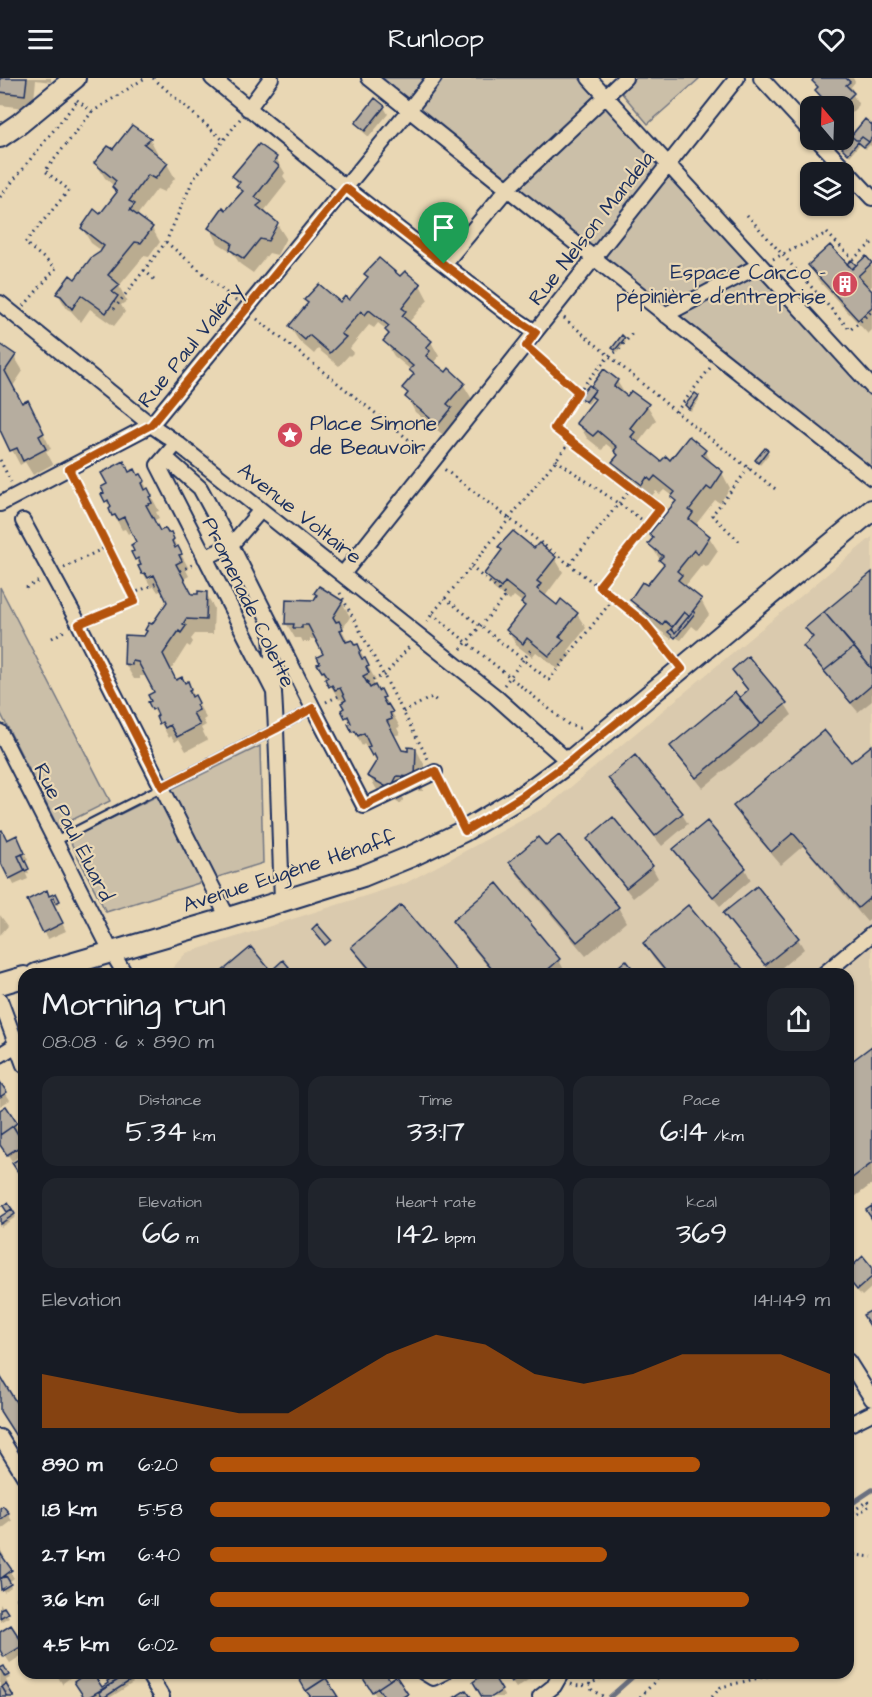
<!DOCTYPE html>
<html lang="en">
<head>
<meta charset="utf-8">
<style>
	:root { --surface:#171b24; --page:#20242c; --text:#f1f3f6; --muted:#9ea1a6; --accent:#b45309 }
	body { margin:0; font-family:"Architects Daughter",sans-serif; background:var(--page); color:var(--text); height:100vh; display:flex; flex-direction:column; font-size:22px; white-space:nowrap }
	* { box-sizing:border-box; margin:0 }
	p { font-size:20px; color:var(--muted) }
	.icon { flex:none; width:33px; height:33px; fill:none; stroke:currentColor; stroke-width:2; stroke-linecap:round; stroke-linejoin:round }
	.map { position:relative; flex:1; overflow:hidden }
	.side { position:absolute; left:18px; top:890px; width:836px; height:711px; display:flex; flex-direction:column; background:var(--surface); border-radius:18px; box-shadow:0 2px 4px #0004 }
	.side>* { flex:none }
	.needle { width:39px; rotate:341deg }
	.fabs { position:absolute; left:800px; top:18px; display:grid; gap:12px }
	.fabs a { display:grid; place-items:center; width:54px; height:54px; border-radius:12px; background:var(--surface); box-shadow:0 2px 4px #0004; font-size:30px }
	.pin { position:absolute; display:grid; place-items:center; width:51px; height:51px; color:#fff; margin:-62px -26px; border-radius:50% 50% 50% 0; rotate:-45deg; box-shadow:0 0 6px #0007 }
	.pin .icon { rotate:45deg }
	.round { display:grid; place-items:center; flex:none; width:63px; height:63px; border-radius:18px; background:var(--page) }
	.overview { display:flex; align-items:center; justify-content:space-between; height:102px; padding:0 24px }
	h1 { font-size:33px; font-weight:600; line-height:45px }
	.stats { display:grid; grid-template-columns:repeat(3,1fr); gap:9px; height:102px; padding:6px 24px }
	.stats div { display:grid; align-content:center; border-radius:15px; background:var(--page); text-align:center }
	.stats b { font-size:30px; font-weight:600 }
	.stats small { font-size:16px; font-weight:400 }
	.stats p { font-size:16px }
	.chart { height:168px; padding:12px 24px }
	.chart p { display:flex; justify-content:space-between }
	.chart svg { width:100%; height:108px; margin-top:6px; fill:var(--accent); opacity:.7 }
	ul { padding:0 24px; list-style:none; font-size:20px }
	li { display:grid; grid-template-columns:96px 72px 1fr; align-items:center; height:45px }
	li i { height:15px; border-radius:8px; background:var(--accent) }
	header { display:flex; justify-content:space-between; align-items:center; height:78px; padding:0 24px; background:var(--surface); font-size:27px; font-weight:600 }
	.map>svg:first-child { display:block }
</style>
</head>
<body>
<header><svg class="icon" aria-label="menu" viewBox="0 0 24 24"><path d="M4 6h16M4 12h16M4 18h16"/></svg>Runloop<svg class="icon" aria-label="heart" viewBox="0 0 24 24"><path d="M12 20l-8-8c-3-5 5-10 8-4 3-6 11-1 8 4z"/></svg></header>
<div class="map">
<svg width="872" height="1619" viewBox="0 0 872 1619">
	<rect width="100%" height="100%" fill="#e9d7b4"/>
	<filter id="ink" filterUnits="userSpaceOnUse"><feTurbulence type="fractalNoise" baseFrequency=".0167" numOctaves="2"/><feDisplacementMap in="SourceGraphic" scale="12" xChannelSelector="R" yChannelSelector="G"/><feConvolveMatrix kernelMatrix="1 2 1 2 8 2 1 2 1" color-interpolation-filters="sRGB"/></filter>
	<g filter="url(#ink)">
		<path fill="#dacaae" d="M872 459V1106L848 1124V896H167L186 875 406 805 548 728Z"/>
		<path fill="#cbbfa8" stroke="#737783" stroke-width="1.5" d="M377 0H579L759 190 872 316V395Z
			M636 0H700L648 46 620 13Z
			M0 509 110 723 58 749 0 634Z
			M260 668 263 785 106 834 69 761Z"/>
		<path fill="#0003" d="M0 0H51V4L36 2 33 31 0 27Z
			M816 0H853L855 4 851 9 855 16 853 17 859 27 849 37 843 33V28H828L817 13 818 10 814 3Z
			M384 29 388 36 369 59 361 52 357 45Z
			M132 49 150 61 158 76 156 77 167 86 175 100 164 114 157 111 138 136 142 143 152 150 160 164 149 179 144 178 119 208 127 223 121 227 125 234 114 248 90 231 81 244 71 233 67 231 58 216 75 203 102 173 91 165 82 150 100 138 117 116 113 109 114 108 105 100 96 85 113 73Z
			M872 49V69L870 67 866 71 859 67 850 78 846 73Z
			M276 80 285 95 283 98 287 104 265 132 270 140 277 146 286 160 277 177 269 175 253 195 240 186 232 174 218 165 210 150 226 134 242 115 234 98Z
			M866 180 872 188V208L868 211 872 215V252L868 256 818 202 810 188 851 192 849 186 855 190Z
			M366 196 401 200 420 207 428 222 410 243 414 249 431 264 439 278 434 284 438 290 463 306 472 321 456 340 459 346 447 360 415 334 407 319 408 318 404 310 414 298 411 292 394 278 385 263 390 258 387 252 378 245 374 250 369 247 350 270 353 275 350 278 349 277 339 288 318 271 314 276 299 263 290 249 308 226 306 222 341 226 350 224 369 201Z
			M624 261 626 264 617 274 614 270Z
			M0 268 14 278 23 293 13 308 22 326 35 338 51 371 46 373 53 386 33 397 25 384 20 387 0 349Z
			M617 303 626 318 647 327 656 342 639 364 642 370 662 386 705 373 714 388 722 395 730 410 720 425 715 422 697 445 701 451 709 459 718 473 707 489 703 486 686 507 690 513 701 522 709 537 697 552 692 548 681 562 673 558 671 561 640 537 632 522 647 509 664 488 650 466 654 461 651 457 676 425 672 418 664 412 660 416 656 413 650 420 623 398 614 384 618 379 615 373 606 366 602 372 587 360 578 345 596 323 594 319 588 326 581 319 589 309 596 315 593 309Z
			M698 319 699 322 691 333 688 330Z
			M765 372 769 376 760 387 757 382Z
			M129 396 138 399 140 398 148 412 159 433 156 434 159 440 153 443 160 454 167 457 170 456 189 491 186 492 189 498 184 501 192 518 206 515 214 530 213 556H195L191 561 193 564 190 569 187 567 171 592 177 604 184 606 187 605 206 640 203 642 206 647 201 650 207 662 186 673 179 661 175 664 171 658 169 660 161 645 150 625 156 615 147 598H140V601H134L125 586 145 560 169 524 163 512 158 514 154 508 152 510 147 502 161 495 160 493 147 499V502L133 475 136 473 138 465 132 453 128 456 125 451 122 452 103 417Z
			M500 469 535 472 555 480 563 494 546 517 548 522 557 529 577 536 586 550 568 573 571 577 558 591 536 574 532 579 516 567 508 552 525 530 523 525 514 518 510 523 494 511 485 496 503 474Z
			M872 496V623L858 634 811 579 805 568 813 561 807 550Z
			M342 524 350 539 342 552 349 565 354 569 357 568 376 603 373 604 378 614 380 613 400 649 397 650 400 656 394 658 402 674H409L416 671 424 686 423 713 406 712 402 718 404 721 400 726 377 712 369 698 377 685 370 671 368 672 364 666 362 668 343 632 346 631 344 625 341 621 339 622 319 587 325 577 317 561H310V564H303L301 560H295L286 545Z
			M734 592 785 626 792 637 703 710 678 679 672 668 749 614Z
			M872 669V840L867 844 803 768 781 787 743 743 735 729 851 686Z
			M609 700 682 736 688 746 662 768 616 711Z
			M706 745 745 791 751 802 720 828 682 782 675 771Z
			M0 755 7 764 20 766 28 782 24 784 29 795 26 796 28 801 14 807 0 779Z
			M588 761 652 789 658 800 633 820 595 772Z
			M511 784 618 829 626 844 586 878 519 799Z
			M55 817 62 831 59 826 54 828 66 853 48 861 44 854 49 819Z
			M725 836 798 861 804 871 774 896H772L732 846Z
			M0 837 8 848 0 857Z
			M454 843 559 882 566 896H494L462 857Z
			M645 866 745 896H666L653 880Z
			M353 869 457 896H372L362 884Z
			M872 970V1106L848 1124V988Z
			M0 1006 10 1022 0 1028Z
			M5 1030 20 1053 16 1055 24 1066V1075L12 1083 0 1065V1034Z
			M8 1127 16 1139 1 1149 0 1141 9 1134 5 1129Z
			M863 1180 872 1191V1209L862 1218 849 1204 848 1194Z
			M0 1433 8 1436 12 1443 0 1452Z
			M0 1471 4 1478 1 1480 14 1500 8 1505 11 1509 4 1514 0 1507Z
			M0 1525 9 1539 0 1544Z
			M11 1549 24 1570V1576L10 1585 0 1570V1556Z
			M3 1590 10 1600 6 1602 8 1606 5 1608 12 1619H0V1592Z
			M55 1594H78L63 1605V1607Z
			M505 1594H528L531 1600 516 1610Z
			M128 1597 133 1605 111 1619H85L101 1611 114 1600 117 1604Z
			M396 1600 408 1619H385L383 1616 377 1619 366 1603 390 1604Z
			M501 1613 505 1619H483Z"/>
		<g fill="none" stroke-linecap="round" stroke-linejoin="round">
			<path stroke="#6a707f" stroke-width="5" d="M848 1428 872 1412
				M610 1619 638 1594"/>
		</g>
		<path fill="#b6ad9f" stroke="#1b2f5e" stroke-width="1.5" d="M0 0H27L25 17 0 14Z
			M814 0H846L850 4 846 7 854 15 842 27 837 22 830 28 815 12 818 9 812 3Z
			M375 20 385 28 365 53 355 45Z
			M865 41 872 47V59L869 64 862 59 859 62H856L851 58Z
			M132 47 151 60 144 66 168 85 155 101 148 97 129 123 135 126 130 132 153 149 141 165 135 164 108 197 120 207 112 214 118 218 106 235 81 217 72 231 61 218 56 216 70 197 75 201 91 180 100 174 104 168 81 150 94 131 100 136 117 114 112 109 116 103 94 85 108 68 113 71Z
			M851 58 856 62H859L862 59 869 64 864 69 858 64 848 76 842 70Z
			M259 66 277 79 274 84 279 88 255 119 262 124 257 128 278 145 268 163 260 161 244 181 230 172 232 165 208 150 223 129 226 132 243 113 236 108 240 104 232 98Z
			M830 167 852 191 866 178 872 185 858 198 872 213V229L858 242 808 187Z
			M379 180 400 198 405 193 421 206 402 230 406 233 402 238 432 263 426 270 430 273 426 278 446 294 449 290 465 305 447 326 452 330 438 347 405 319 408 315 402 310 414 296 409 292 413 288 383 263 389 256 385 252 389 248 369 232 365 237 361 233 341 256 346 259 330 275 309 257 305 262 289 248 308 225 304 222 319 206 340 224 345 218 349 222 368 199 364 196Z
			M851 182 856 187 852 191 847 186Z
			M622 257 625 260 615 272 612 270Z
			M0 266 16 277 5 293 22 325 28 322 44 355 39 358 46 371 23 383 17 370 10 373 0 352Z
			M604 291 618 302 614 308 627 318 631 313 649 326 630 350 635 354 631 359 661 383 666 378 670 382 689 358 706 372 702 377 723 394 711 412 707 409 689 432 693 435 689 441 710 458 698 476 694 472 677 493 682 497 678 502 702 521 689 538 684 534 672 549 665 543 662 547 630 522 642 504 647 507 664 486 659 482 663 478 648 466 653 460 649 456 676 423 671 419 675 414 655 398 651 403 647 399 642 407 612 384 618 377 614 373 617 369 598 353 593 358 576 345 595 321 591 318 595 312 591 308Z
			M589 307 595 312 586 324 579 319Z
			M695 315 699 318 689 331 685 327Z
			M765 370 768 372 758 385 755 382Z
			M124 383 129 394 135 391 138 397 141 396 145 403 142 405 145 412 148 410 152 418 149 419 152 425 146 427 160 453 165 450 168 455 171 454 174 461 172 463 175 470 178 468 182 476 179 477 182 483 176 486 192 516H198V513L207 514 206 542 186 541 183 546 186 548 181 555 179 553 163 576 176 602 182 599 185 605 188 603 191 611 189 612 192 619 195 617 199 625 196 627 199 632 193 635 200 647 177 659 170 647 165 650 162 644 159 646 156 639 158 637 155 630 152 632 148 624 151 623 148 617 154 614 138 584 132 583V587L124 586 125 557 144 558 147 553 145 552 149 545 152 546 167 524 154 497 148 500 145 495 142 496 138 488 141 487 138 480 135 482 131 474 134 473 131 467 136 464 124 439 118 442 115 437 112 438 109 431 111 429 108 422 105 424 101 416 104 415 101 409 107 406 101 395Z
			M513 453 534 470 539 465 556 479 537 503 541 506 537 511 557 527 561 521 578 535 559 559 564 562 549 578 527 560 523 566 506 552 525 528 521 525 525 520 505 504 501 510 484 496 502 472 498 469Z
			M872 494V591L824 534Z
			M319 508 343 523 333 539 336 544 339 543 343 551 340 552 346 564 352 562 355 567 358 566 361 573 359 575 362 581 365 580 369 588 366 589 369 595 363 598 370 610 375 607 378 613 381 611 385 619 382 620 386 627 388 626 393 634 390 635 392 641 387 643 402 672 408 673V669L416 670 415 699 397 698 394 704 396 705 392 712 367 698 377 682 374 676 372 678 367 669 370 668 364 655 358 658 355 653 352 654 348 646 351 645 348 638 345 640 341 632 344 630 341 625 346 622 340 610 335 612 332 607 329 609 325 601 328 599 324 593 322 594 317 586 320 585 317 579 323 576 308 547H302V550H293L294 546H285L286 521 314 522 317 517 314 515Z
			M693 533 695 535 675 560 668 554 671 551 675 555Z
			M684 534 689 538 675 555 671 551Z
			M824 534 854 569 824 593 803 568 813 559 805 550Z
			M854 569 872 591V607L851 625 824 593Z
			M748 578 787 625 761 646 739 620 748 612 732 592Z
			M735 614 761 646 696 700 670 668Z
			M824 652 851 684 872 667V818L858 830 793 755 771 774 733 728Z
			M635 677 683 735 655 758 608 700Z
			M613 739 653 788 626 810 587 761Z
			M707 743 746 790 713 819 673 771Z
			M2 752 7 762 17 757 25 775 18 778 25 793 9 801 0 783V753Z
			M559 757 619 829 577 864 509 784 538 759 546 768Z
			M22 776 29 791 25 793 18 778Z
			M497 805 560 881 543 896H496L452 843Z
			M757 808 799 860 765 887 723 835Z
			M47 812 49 818 56 815 60 823 56 825 54 819 51 821 63 845 43 855 27 822Z
			M401 827 459 896H374L351 869Z
			M688 827 737 886 738 885 747 896H668L643 865Z
			M317 846 331 862 325 867 312 851Z
			M251 869 271 893 283 882 289 889 287 891 290 896H219Z
			M626 882 637 896H610Z
			M872 968V1085L848 1103V986Z
			M0 1004 7 1014 0 1019Z
			M6 1028 17 1045 0 1057V1032Z
			M13 1048 24 1066 7 1077 0 1067V1057Z
			M24 1078V1103L12 1085Z
			M8 1125 12 1131 7 1134 3 1128Z
			M872 1128V1141L866 1132Z
			M12 1131 15 1136 0 1146V1139Z
			M863 1178 872 1189V1199L857 1212 848 1201V1192Z
			M872 1232V1251L863 1237Z
			M0 1298 24 1337V1364L21 1366 0 1333Z
			M3 1428 9 1435 0 1442V1430Z
			M0 1475 12 1492 0 1501Z
			M6 1498 11 1506 1 1512 0 1501Z
			M24 1516V1531L17 1520Z
			M4 1529 8 1535 0 1540V1531Z
			M11 1547 24 1567 4 1579 0 1572V1554Z
			M4 1588 9 1597 5 1599 0 1590Z
			M88 1594H92L102 1609 108 1605 107 1603 115 1598 118 1602 89 1619H84L74 1604Z
			M302 1594H322L326 1600 306 1613 298 1599 302 1596Z
			M363 1594H385L390 1602 372 1614 360 1596Z
			M487 1594H491L502 1612 492 1619H482L473 1604Z
			M504 1594H525L511 1604Z
			M129 1595 133 1601 105 1619H102L99 1614Z
			M396 1598 408 1616 403 1619H384L378 1610Z
			M326 1600 338 1619H311L306 1613Z
			M6 1606 14 1619H8L2 1609Z
			M2 1609 8 1619H0V1610Z
			M466 1612 471 1619H455Z"/>
		<g fill="none" stroke-linecap="round" stroke-linejoin="round">
			<g stroke="#1b2f5e" stroke-width="11">
				<path id="lane" d="M56 763 276 651 313 630"/>
			</g>
			<g stroke="#1b2f5e" stroke-width="18">
				<path id="street" d="M212 0 346 110 504 233 535 254
					M369 0 594 180 872 400
					M589 0 872 309
					M761 0 810 53
					M248 31 271 0
					M818 62 872 120
					M444 186 507 111 625 0
					M0 225 151 347 177 365 495 618 569 684
					M665 237 760 187
					M177 365 158 387 274 614 276 651 282 823
					M165 379 200 410 231 467 313 630 364 728 435 694
					M0 426 151 347 409 32 434 0
					M23 443 79 546 228 840
					M205 480 231 467 261 432
					M343 496 737 0
					M271 550 273 609
					M0 654 111 873 125 896
					M824 896 872 856
					M0 922 24 987
					M0 977 16 967
					M848 1283 872 1321
					M848 1347 872 1335
					M0 1359 24 1398
					M147 1594 162 1619
					M423 1594 433 1600 445 1594
					M540 1619 554 1608 562 1594"/>
			</g>
			<g stroke="#1b2f5e" stroke-width="24">
				<path id="secondary" d="M0 59 19 46 75 0
					M36 896 228 840 363 798 412 778 464 753 521 719 569 684 872 432
					M0 906 24 899"/>
			</g>
			<path stroke="#1b2f5e" stroke-width="3" stroke-dasharray="1.5 4.5" stroke-linecap="butt" d="M153 0 223 62
				M77 22 92 34
				M0 119 78 22
				M747 137 850 252 872 233
				M166 164 236 223
				M773 181 827 155 853 181 872 165
				M144 192 157 204
				M24 228 56 190 25 165 69 112 45 93 92 34 145 0
				M114 231 166 164 193 102 240 41
				M564 240 676 334 778 413
				M257 241 423 373
				M535 276 578 314 554 350 572 362
				M578 314 610 277 618 273 634 253
				M676 334 710 290
				M0 382 11 404
				M556 382 648 446
				M74 402 135 523 91 541
				M739 463 712 437 749 390
				M570 486 632 409
				M64 490 108 468
				M180 493 192 487
				M599 509 644 544 671 577
				M26 510 39 503
				M340 515 428 681
				M132 516 157 505
				M445 520 549 602 614 520
				M432 536 569 647 579 650 582 649
				M427 544 432 536C480 479 525 420 572 362L660 431 599 509 444 391
				M52 560 66 552
				M461 571 506 518 471 489
				M367 604 385 597 409 569
				M504 607 533 569
				M326 624 343 616
				M403 634 432 619 439 625
				M441 706 457 738
				M848 1437 867 1423 870 1427
				M848 1443 872 1426
				M848 1476 872 1479
				M585 1594 592 1612 604 1619
				M571 1606C586 1612 596 1603 608 1594
				M640 1619 664 1594
				M712 1619 721 1609 784 1594"/>
			<use href="#lane" stroke="#e9d7b4" stroke-width="7"/>
			<use href="#street" stroke="#e9d7b4" stroke-width="14"/>
			<use href="#secondary" stroke="#e9d7b4" stroke-width="20"/>
		</g>
	</g>
	<g fill="none" stroke-linecap="round" stroke-linejoin="round" filter="url(#ink)">
		<g stroke="#fff" stroke-width="12">
			<path id="route" d="M346 110 504 233 536 254 526 268 578 314 554 350 660 431 599 508 644 544 682 591 569 684 521 719 465 753 435 693 364 728 313 630 276 651 162 709 79 546 135 523 69 391 151 347Z"/>
		</g>
		<use href="#route" stroke="#b45309" stroke-width="8"/>
	</g>
	<defs>
		<g id="building-disc" transform="scale(1.35)"><circle r="9.5" fill="#d1495b" stroke="#e9d7b4"/><path d="M-4-6H4V6H1V3H-1V6H-4ZM-2.5-4.3h1.7v1.8h-1.7ZM.8-4.3h1.7v1.8H.8ZM-2.5-1h1.7V.8h-1.7ZM.8-1h1.7V.8H.8Z" fill="#fff"/></g>
		<g id="sight-disc" transform="scale(1.35)"><circle r="9.5" fill="#d1495b" stroke="#e9d7b4"/><path d="M0-6L1.8-2.2L6-1.7L2.9 1.2L3.7 5.4L0 3.3L-3.7 5.4L-2.9 1.2L-6-1.7L-1.8-2.2Z" fill="#fff"/></g>
	</defs>
	<g fill-rule="evenodd">
		<use href="#building-disc" x="845" y="206"/>
		<use href="#sight-disc" x="290" y="357"/>
	</g>
	<g text-anchor="middle" stroke-width="4.5" stroke-linejoin="round" paint-order="stroke">
		<g font-size="21" fill="#1b2f5e" stroke="#e9d7b4">
			<text transform="translate(591 150) rotate(-52)" y="7">Rue Nelson Mandela</text>
			<text transform="translate(190 267) rotate(-51)" y="7">Rue Paul Valéry</text>
			<text transform="translate(300 435) rotate(38)" y="7">Avenue Voltaire</text>
			<text transform="translate(249 524) rotate(64)" y="7">Promenade Colette</text>
			<text transform="translate(74 754) rotate(63)" y="7">Rue Paul Éluard</text>
			<text transform="translate(289 793) rotate(-18)" y="7">Avenue Eugène Hénaff</text>
		</g>
		<g font-size="21" fill="#1b2f5e" stroke="#e9d7b4" text-anchor="end">
			<text x="826" y="201">Espace Carco -<tspan x="826" dy="24">pépinière d'entreprise</tspan></text>
			<text x="310" y="352" text-anchor="start">Place Simone<tspan x="310" dy="24">de Beauvoir</tspan></text>
		</g>
	</g>
</svg>
<div class="fabs">
<a><svg class="needle" viewBox="-14 -14 28 28"><path d="M0-13l5 13h-10z" fill="#e53935"/><path d="M0 13l5-13h-10z" fill="#9ea1a6"/></svg></a>
<a><svg class="icon" aria-label="layers" viewBox="0 0 24 24"><path d="M12 4l9 5-9 5-9-5zM3 14l9 5 9-5"/></svg></a>
</div>
<div class="pin" style="left:444px;top:186px;background:#1e9e55"><svg class="icon" aria-label="arrive" viewBox="0 0 24 24"><path d="M6 21V4h12l-3 4 3 4H6"/></svg></div>
<section class="side">
<div class="overview"><div><h1>Morning run</h1><p>08:08 · 6 × 890 m</p></div><a class="round"><svg class="icon" aria-label="share" viewBox="0 0 24 24"><path d="M12 15V3M7 8l5-5 5 5M5 13v7h14v-7"/></svg></a></div>
<div class="stats">
<div><p>Distance</p><b>5.34<small> km</small></b></div>
<div><p>Time</p><b>33:17</b></div>
<div><p>Pace</p><b>6:14<small> /km</small></b></div>
</div>
<div class="stats">
<div><p>Elevation</p><b>66<small> m</small></b></div>
<div><p>Heart rate</p><b>142<small> bpm</small></b></div>
<div><p>kcal</p><b>369</b></div>
</div>
<div class="chart"><p><span>Elevation</span>141–149 m</p>
<svg viewBox="0 0 160 44" preserveAspectRatio="none"><path d="M0 44V22L10 26L20 30L30 34L40 38L50 38L60 26L70 14L80 6L90 10L100 22L110 26L120 22L130 14L140 14L150 14L160 22V44z"/></svg>
</div>
<ul>
<li><b>890 m</b>6:20<i style="width:79%"></i></li>
<li><b>1.8 km</b>5:58<i style="width:100%"></i></li>
<li><b>2.7 km</b>6:40<i style="width:64%"></i></li>
<li><b>3.6 km</b>6:11<i style="width:87%"></i></li>
<li><b>4.5 km</b>6:02<i style="width:95%"></i></li>
</ul>
</section>
</div>
</body>
</html>
